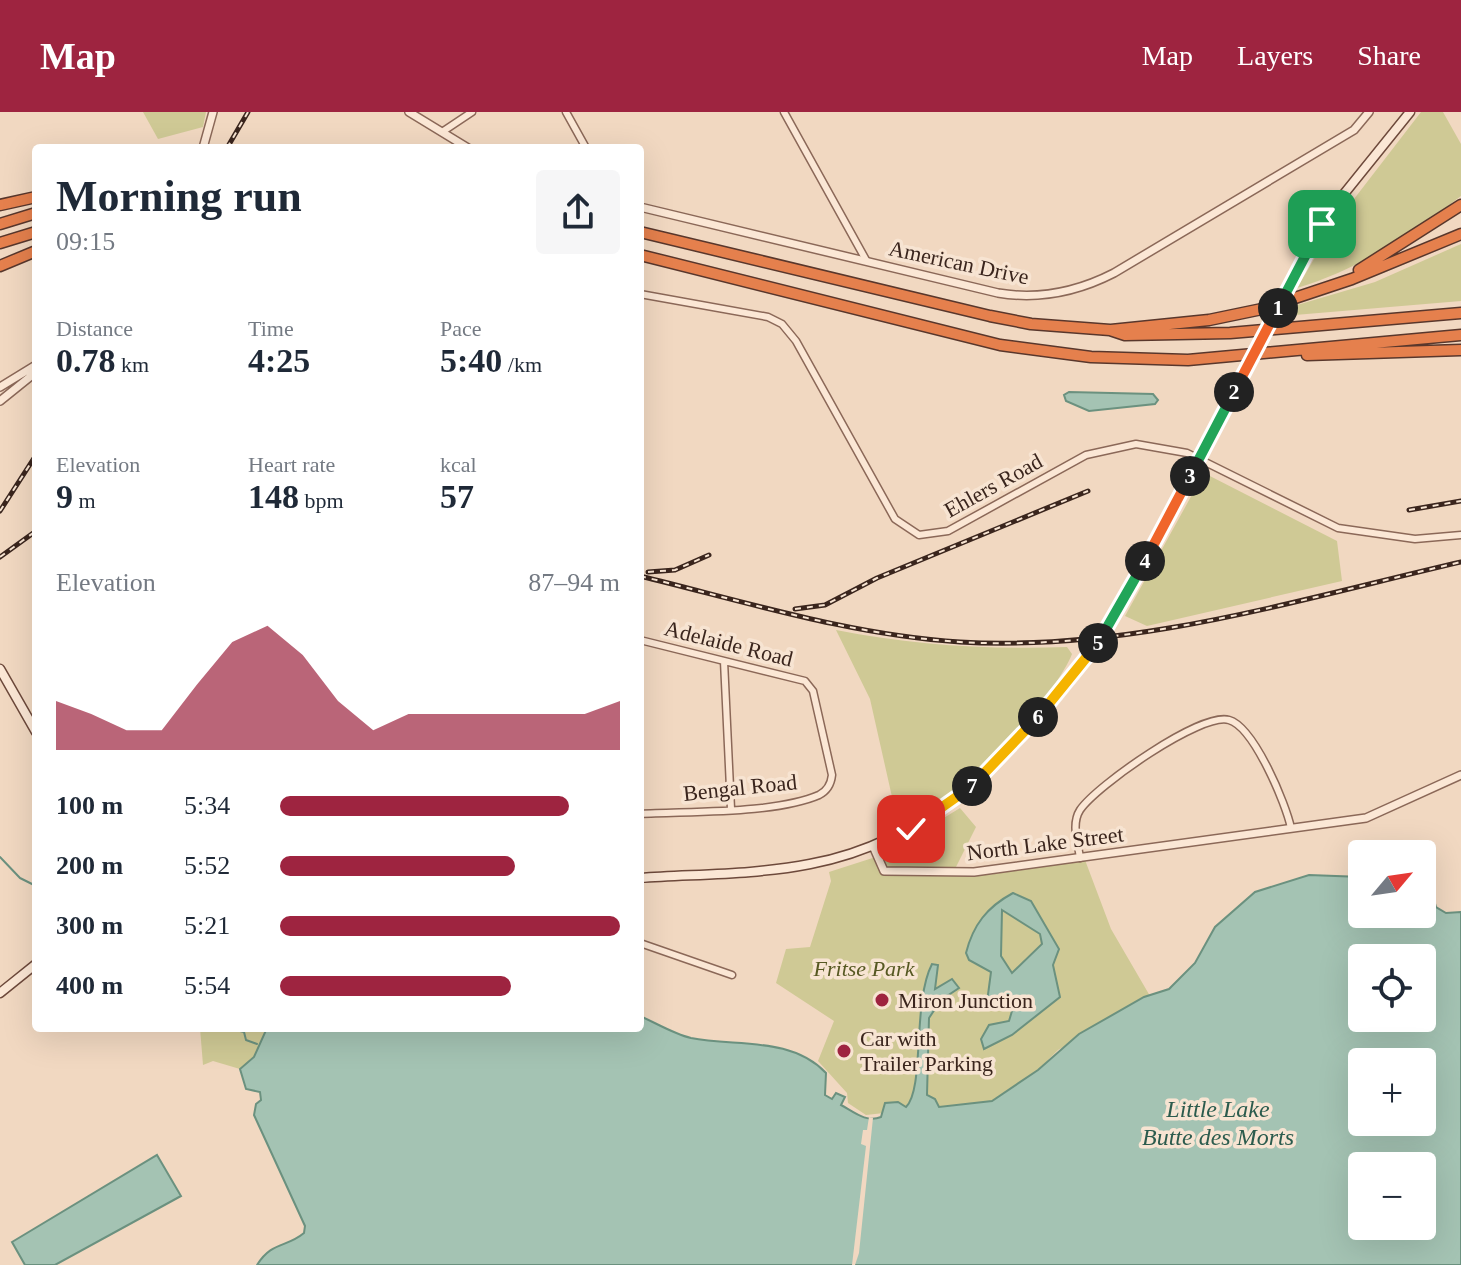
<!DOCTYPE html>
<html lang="en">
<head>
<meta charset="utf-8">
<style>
	:root { --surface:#fff; --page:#f6f6f7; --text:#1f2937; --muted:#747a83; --accent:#9e2440 }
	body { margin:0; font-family:"Times New Roman",serif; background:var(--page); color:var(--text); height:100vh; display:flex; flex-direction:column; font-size:30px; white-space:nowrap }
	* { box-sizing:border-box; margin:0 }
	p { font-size:26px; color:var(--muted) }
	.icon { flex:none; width:44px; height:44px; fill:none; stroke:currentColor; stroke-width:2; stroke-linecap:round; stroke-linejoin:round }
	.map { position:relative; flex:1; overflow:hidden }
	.drawer { position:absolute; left:32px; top:32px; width:612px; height:888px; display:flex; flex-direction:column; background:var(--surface); border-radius:8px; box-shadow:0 8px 32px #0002 }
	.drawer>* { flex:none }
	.needle { width:52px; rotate:61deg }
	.tools { position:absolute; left:1348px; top:728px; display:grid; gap:16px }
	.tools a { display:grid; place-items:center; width:88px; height:88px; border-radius:8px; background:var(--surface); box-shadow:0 8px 32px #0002; font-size:40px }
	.pin { position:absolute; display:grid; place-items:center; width:68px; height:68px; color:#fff; margin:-34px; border-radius:16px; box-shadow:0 4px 12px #0006 }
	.km { position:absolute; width:40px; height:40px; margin:-20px; border-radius:50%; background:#222; color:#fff; font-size:22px; line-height:40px; text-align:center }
	.round { display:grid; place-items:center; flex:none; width:84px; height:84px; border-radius:8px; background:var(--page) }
	.overview { display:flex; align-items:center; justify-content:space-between; height:136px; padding:0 24px }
	h1 { font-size:44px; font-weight:600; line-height:60px }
	.figures { display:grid; grid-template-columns:repeat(3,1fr); gap:12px; height:136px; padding:8px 24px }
	.figures div { display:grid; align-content:center }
	.figures b { font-size:34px; font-weight:600 }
	.figures small { font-size:22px; font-weight:400 }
	.figures p { font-size:22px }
	.chart { height:224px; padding:16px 24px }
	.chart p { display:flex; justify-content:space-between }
	.chart svg { width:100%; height:144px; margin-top:8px; fill:var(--accent); opacity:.7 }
	ul { padding:0 24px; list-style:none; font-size:26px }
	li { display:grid; grid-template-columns:128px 96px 1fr; align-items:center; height:60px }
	li i { height:20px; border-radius:10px; background:var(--accent) }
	header { display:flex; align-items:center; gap:48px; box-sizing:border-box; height:112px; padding:0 40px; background:var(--accent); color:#fff }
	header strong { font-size:38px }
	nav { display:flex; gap:44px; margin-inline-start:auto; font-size:28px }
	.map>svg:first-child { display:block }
</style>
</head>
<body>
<header>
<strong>Map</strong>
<nav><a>Map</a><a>Layers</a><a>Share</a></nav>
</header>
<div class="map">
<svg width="1461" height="1153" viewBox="0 0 1461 1153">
	<rect width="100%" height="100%" fill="#f1d8c1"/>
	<path fill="#cfc995" d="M143 0H206L203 15 158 27Z
		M1421 0H1443L1461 32V84C1412 122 1358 158 1297 176L1334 113Z
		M1461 132V189L1283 204 1287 196 1375 170Z
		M1204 361 1337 429 1342 469 1147 514 1125 504Z
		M836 518C913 533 989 538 1067 535L1072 542C1052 592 949 694 899 716L870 587Z
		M960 696 976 715 952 763H988L1085 748 1111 817 1150 884 1058 938 1038 958 992 989 866 1003 848 991 847 981 818 949 834 909 776 871 786 837 810 835 831 769 829 760 885 742Z
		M200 916H267L254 945 240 957 213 949 203 953Z"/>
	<path fill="#a4c3b3" stroke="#6b917f" stroke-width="2" fill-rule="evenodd" d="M1069 280 1153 282 1158 288 1155 292 1089 299 1066 289 1064 283Z
		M1309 763 1362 765V802H1422V792H1426L1427 788H1434L1436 795 1446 801 1461 800V1153H257C272 1129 286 1136 304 1121L305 1114 254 1003 256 992 261 988 260 980 246 977 240 957 254 945 267 916H640V904C656 911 674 922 691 926 736 935 791 924 826 961L825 983 832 987 836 981 845 985 841 993C854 1000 866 1011 881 1005L885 991 898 990 906 995C925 976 912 891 932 852L938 853 935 877 952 867 959 876 941 888 929 906 927 983 935 987 939 995 992 989 1038 958 1079 922 1144 885 1169 877 1195 851 1215 815 1255 780ZM1362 846H1422V906H1362ZM1362 950H1422V1010H1362ZM1362 1054H1422V1114H1362Z
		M1013 781 1031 789 1059 837 1053 853 1060 885 1012 923 984 937 981 927 989 913 1009 909 1012 899 1008 894 987 890 991 860 969 848 966 841C973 813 987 795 1013 781ZM1002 798 1040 822 1042 832 1012 861 1001 844Z
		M157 1043 181 1084 55 1153H25L12 1130Z"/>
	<path fill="#f1d8c1" d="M869 1005 873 1006 859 1141 855 1153H852L866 1034 861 1032 863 1018H867Z"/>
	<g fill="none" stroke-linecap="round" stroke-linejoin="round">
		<path stroke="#6b917f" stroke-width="2" d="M0 745 20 766 36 774
			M1429 759 1434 788
			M211 916H222
			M228 916 244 920 246 928 257 932"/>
		<g stroke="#8b6858" stroke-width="9">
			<path id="minor" d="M566 0 586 36
				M784 0 866 148
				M442 20 472 0
				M640 182 768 205 782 212 796 229 895 407 919 423 948 419 1086 343 1136 332 1187 341 1338 416 1415 427 1461 423
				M640 528 805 569 813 579 832 663C831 672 827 679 819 683 775 702 689 699 640 702
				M724 549 731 697
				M1080 746C1078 731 1071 712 1080 698 1096 674 1201 600 1229 608 1254 615 1286 692 1291 716
				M640 831 732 863"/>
		</g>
		<g stroke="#8b6858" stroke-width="10">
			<path id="tertiary" d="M409 0 468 36
				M203 36 213 0
				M640 95 998 181C1040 188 1077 180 1114 161L1354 18 1369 0
				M0 275 36 253
				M0 289 36 260
				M873 734 884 759 974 760 1366 706 1461 663"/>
		</g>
		<g stroke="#6d493b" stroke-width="11">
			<path id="secondary" d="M1294 164 1331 98 1410 0
				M1114 505 1242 265
				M0 557 36 620
				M640 766C696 762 754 763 810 752 930 730 1015 642 1086 548
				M0 881 36 852"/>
		</g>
		<g stroke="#59372c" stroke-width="13">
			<path id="motorway" d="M0 93 36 85
				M0 112 36 101
				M640 120 990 204 1031 212 1110 218 1125 223 1230 221 1461 201
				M0 131 36 120
				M640 143 1000 233 1091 245 1188 248 1461 223
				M0 154 36 139
				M1359 158 1461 93
				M1111 218 1209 208 1262 197 1352 167 1461 122
				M1307 243 1461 238"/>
		</g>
		<use href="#minor" stroke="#fbe7d5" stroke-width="6"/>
		<use href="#tertiary" stroke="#fbe7d5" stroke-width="7"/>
		<use href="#secondary" stroke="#fbe7d5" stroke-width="8"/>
		<use href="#motorway" stroke="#e5804d" stroke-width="10"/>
		<g stroke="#3a251d" stroke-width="5">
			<path id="rail" d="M227 36 248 0
				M1409 398 1461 389
				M0 399 36 343
				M0 445 36 419
				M648 460 675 458 709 443
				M640 464C746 490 851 523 960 530 1131 540 1296 488 1461 450
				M795 497 825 493 877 466 1088 379"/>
		</g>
		<use href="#rail" stroke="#f7e4d2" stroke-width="2" stroke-dasharray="6" stroke-linecap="butt"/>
		<g stroke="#6d493b" stroke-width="11" stroke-linecap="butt">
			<path id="secondary-bridge" d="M1242 265 1294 164
				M1086 548 1114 505"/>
		</g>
		<use href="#secondary-bridge" stroke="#fbe7d5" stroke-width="8"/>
	</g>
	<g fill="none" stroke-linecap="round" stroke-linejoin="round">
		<g stroke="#fff" stroke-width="16">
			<path id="split-1" d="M1278 196 1322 112"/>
		</g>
		<g stroke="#fff" stroke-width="16">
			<path id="split-2" d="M1234 280 1278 196"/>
		</g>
		<g stroke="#fff" stroke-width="16">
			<path id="split-3" d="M1190 364 1234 280"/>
		</g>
		<g stroke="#fff" stroke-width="16">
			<path id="split-4" d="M1145 449 1190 364"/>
		</g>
		<g stroke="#fff" stroke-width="16">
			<path id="split-5" d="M1098 531 1145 449"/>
		</g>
		<g stroke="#fff" stroke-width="16">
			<path id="split-6" d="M1038 605 1098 531"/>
		</g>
		<g stroke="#fff" stroke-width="16">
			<path id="split-7" d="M972 674 1038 605"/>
		</g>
		<g stroke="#fff" stroke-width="16">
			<path id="split-8" d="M911 717 972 674"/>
		</g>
		<use href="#split-1" stroke="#22a559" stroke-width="10"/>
		<use href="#split-2" stroke="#f0652b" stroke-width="10"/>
		<use href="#split-3" stroke="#22a559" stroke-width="10"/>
		<use href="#split-4" stroke="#f0652b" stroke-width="10"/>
		<use href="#split-5" stroke="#22a559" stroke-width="10"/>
		<use href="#split-6" stroke="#f5b400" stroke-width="10"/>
		<use href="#split-7" stroke="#f5b400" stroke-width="10"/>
		<use href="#split-8" stroke="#f5b400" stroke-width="10"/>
	</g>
	<g fill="#9e2440" stroke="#f7e4d2" stroke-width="3">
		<circle cx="882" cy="888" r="8"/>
		<circle cx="844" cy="939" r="8"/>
	</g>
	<g text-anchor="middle" stroke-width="7" stroke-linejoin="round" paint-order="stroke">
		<g font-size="22" fill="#3a251d" stroke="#f7e4d2">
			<text transform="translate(959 150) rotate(12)" y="8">American Drive</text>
			<text transform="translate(993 373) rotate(-29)" y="8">Ehlers Road</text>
			<text transform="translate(729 531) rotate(14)" y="8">Adelaide Road</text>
			<text transform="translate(740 675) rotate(-6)" y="8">Bengal Road</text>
			<text transform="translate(1045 731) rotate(-7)" y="8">North Lake Street</text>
		</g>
		<g font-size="22" font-style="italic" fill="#565822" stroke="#f7e4d2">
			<text x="864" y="864">Fritse Park</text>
		</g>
		<g font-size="22" fill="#3a251d" stroke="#f7e4d2" text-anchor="start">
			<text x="898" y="896">Miron Junction</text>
			<text x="860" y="934">Car with<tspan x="860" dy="25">Trailer Parking</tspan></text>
		</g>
		<g font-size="24" font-style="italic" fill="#2b5b4d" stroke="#f7e4d2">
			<text x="1218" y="1005">Little Lake<tspan x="1218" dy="28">Butte des Morts</tspan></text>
		</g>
	</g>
</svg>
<div class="tools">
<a><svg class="needle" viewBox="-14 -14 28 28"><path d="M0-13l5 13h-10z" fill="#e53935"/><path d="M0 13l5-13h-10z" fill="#747a83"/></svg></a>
<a><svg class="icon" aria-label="locate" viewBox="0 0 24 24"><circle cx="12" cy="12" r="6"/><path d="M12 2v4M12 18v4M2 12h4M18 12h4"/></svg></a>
<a>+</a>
<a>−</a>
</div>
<div class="pin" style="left:1322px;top:112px;background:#1e9e55"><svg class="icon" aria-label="arrive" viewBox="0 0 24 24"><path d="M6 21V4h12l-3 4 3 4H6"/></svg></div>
<div class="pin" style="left:911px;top:717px;background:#d93025"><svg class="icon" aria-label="check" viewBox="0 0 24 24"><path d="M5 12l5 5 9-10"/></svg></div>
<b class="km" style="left:1278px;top:196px">1</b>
<b class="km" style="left:1234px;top:280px">2</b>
<b class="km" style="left:1190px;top:364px">3</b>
<b class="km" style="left:1145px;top:449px">4</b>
<b class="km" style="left:1098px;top:531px">5</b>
<b class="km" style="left:1038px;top:605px">6</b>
<b class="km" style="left:972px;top:674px">7</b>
<section class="drawer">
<div class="overview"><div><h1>Morning run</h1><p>09:15</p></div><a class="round"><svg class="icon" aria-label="share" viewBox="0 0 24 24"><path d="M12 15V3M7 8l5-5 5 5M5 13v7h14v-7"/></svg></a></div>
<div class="figures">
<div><p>Distance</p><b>0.78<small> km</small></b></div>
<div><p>Time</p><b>4:25</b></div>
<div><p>Pace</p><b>5:40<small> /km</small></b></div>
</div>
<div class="figures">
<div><p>Elevation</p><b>9<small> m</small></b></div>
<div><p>Heart rate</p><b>148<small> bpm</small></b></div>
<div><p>kcal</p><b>57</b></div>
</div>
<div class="chart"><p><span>Elevation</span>87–94 m</p>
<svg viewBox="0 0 160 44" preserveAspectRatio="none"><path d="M0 44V29L10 33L20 38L30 38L40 24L50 11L60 6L70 15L80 29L90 38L100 33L110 33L120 33L130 33L140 33L150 33L160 29V44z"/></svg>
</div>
<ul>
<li><b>100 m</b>5:34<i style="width:85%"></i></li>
<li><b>200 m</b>5:52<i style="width:69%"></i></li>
<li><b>300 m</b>5:21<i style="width:100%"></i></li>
<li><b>400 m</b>5:54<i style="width:68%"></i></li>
</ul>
</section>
</div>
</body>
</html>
